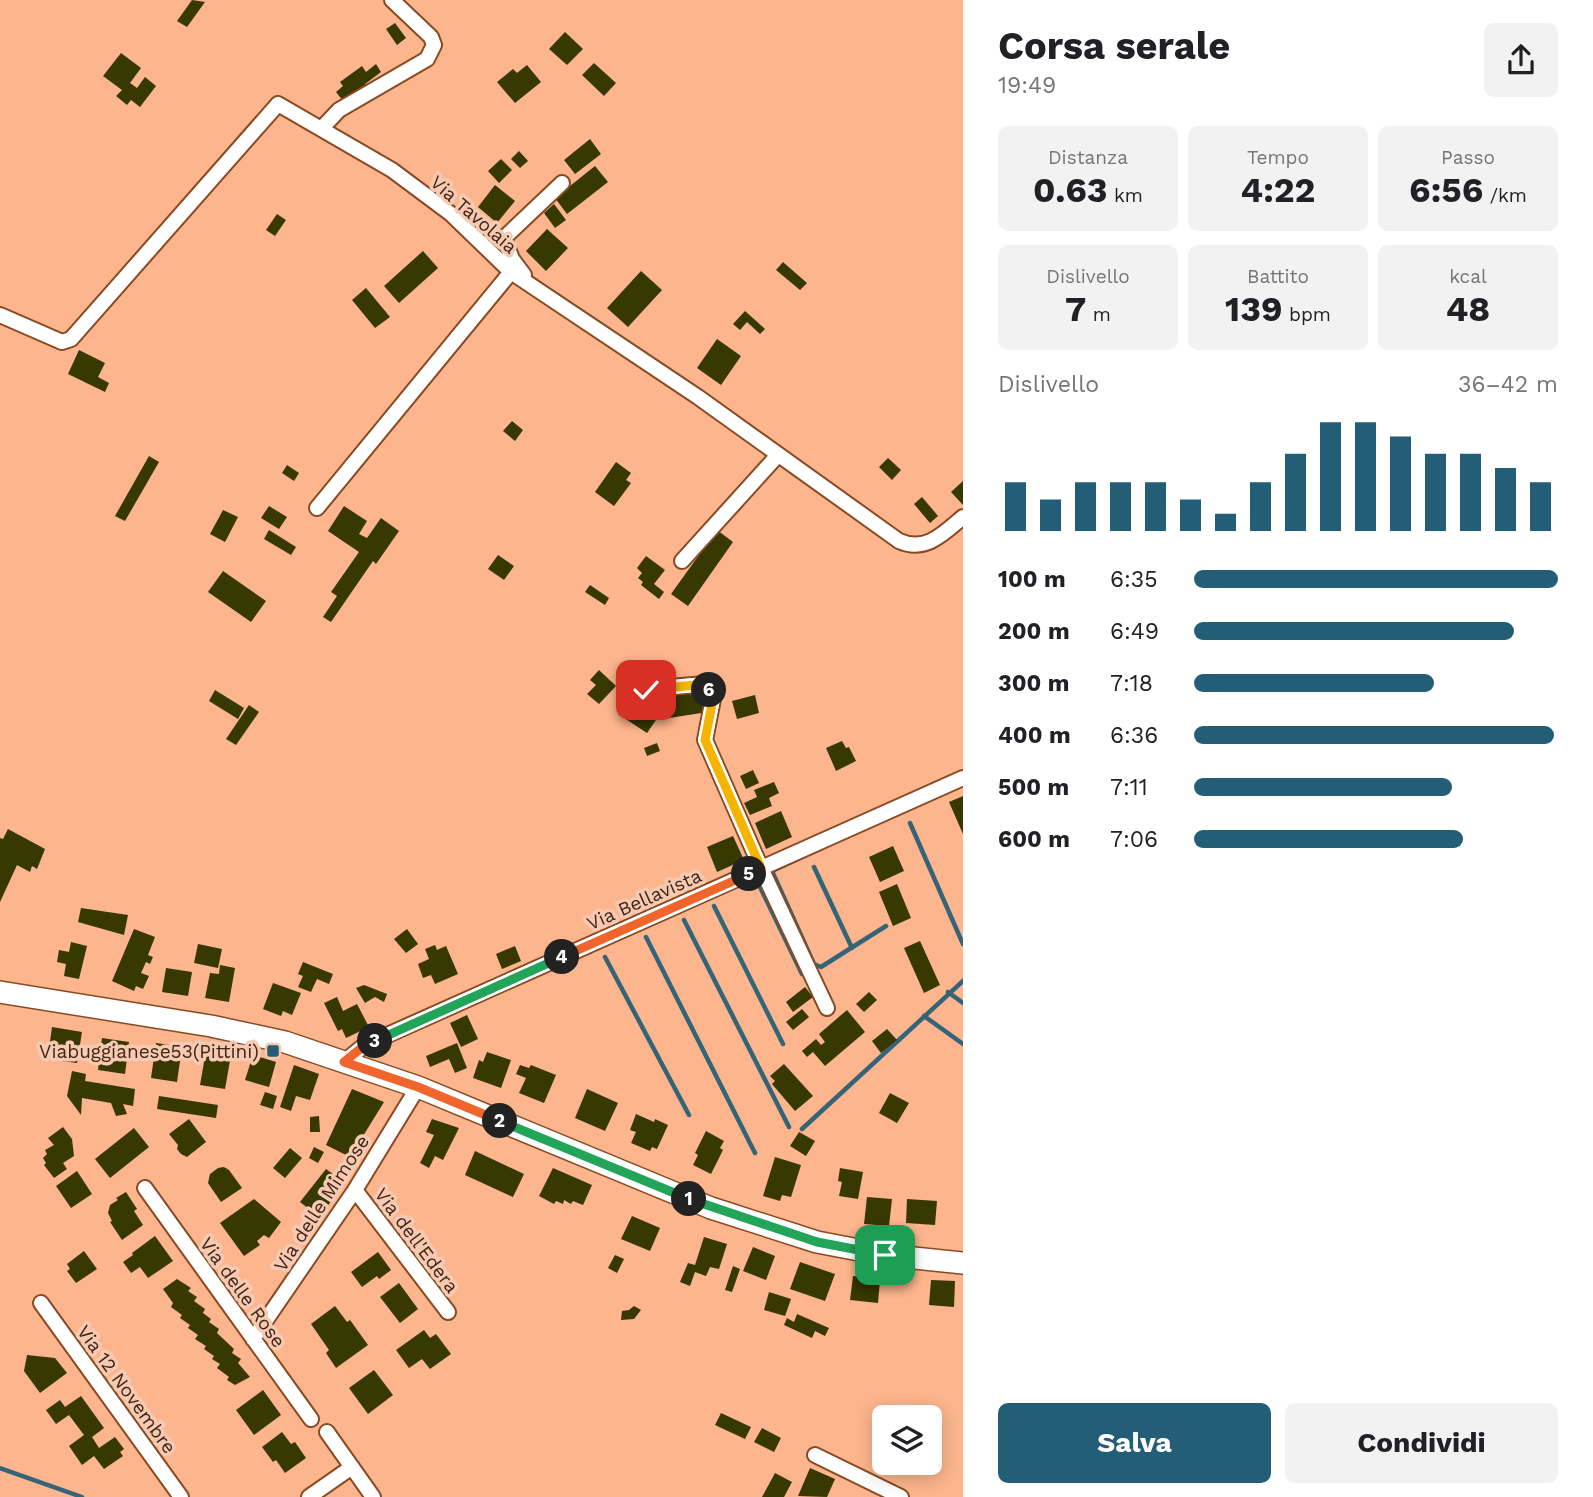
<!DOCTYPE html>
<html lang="it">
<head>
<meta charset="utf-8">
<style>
	:root { --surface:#fff; --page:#f2f2f2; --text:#202124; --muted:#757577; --accent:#235d76 }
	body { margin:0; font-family:"Work Sans",sans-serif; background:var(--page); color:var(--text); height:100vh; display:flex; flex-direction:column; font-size:26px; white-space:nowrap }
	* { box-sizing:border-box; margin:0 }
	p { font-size:23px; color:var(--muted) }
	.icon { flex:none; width:38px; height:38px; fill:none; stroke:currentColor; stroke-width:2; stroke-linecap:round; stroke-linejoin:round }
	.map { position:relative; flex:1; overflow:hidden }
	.drawer { display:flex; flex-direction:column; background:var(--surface); width:630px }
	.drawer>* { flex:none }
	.controls { position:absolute; left:872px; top:1405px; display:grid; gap:14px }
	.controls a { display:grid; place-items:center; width:70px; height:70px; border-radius:10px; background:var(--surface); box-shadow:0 4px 18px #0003; font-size:35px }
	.pin { position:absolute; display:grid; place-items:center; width:60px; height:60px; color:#fff; margin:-30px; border-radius:14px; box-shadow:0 4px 10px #0006 }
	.km { position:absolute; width:35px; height:35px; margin:-18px; border-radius:50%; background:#222; color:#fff; font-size:19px; line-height:35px; text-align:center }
	.round { display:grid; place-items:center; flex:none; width:74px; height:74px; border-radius:10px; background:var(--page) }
	.head { display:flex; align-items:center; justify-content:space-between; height:119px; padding:0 35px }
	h1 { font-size:38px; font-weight:700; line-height:52px }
	.metrics { display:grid; grid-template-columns:repeat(3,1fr); gap:10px; height:119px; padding:7px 35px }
	.metrics div { display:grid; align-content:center; border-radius:10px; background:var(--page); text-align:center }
	.metrics b { font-size:35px; font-weight:700 }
	.metrics small { font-size:19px; font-weight:400 }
	.metrics p { font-size:19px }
	.chart { height:196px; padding:14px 35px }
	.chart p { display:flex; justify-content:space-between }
	.chart svg { width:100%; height:126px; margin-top:7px; stroke:var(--accent); stroke-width:6 }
	.cta { display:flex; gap:14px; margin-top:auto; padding:14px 35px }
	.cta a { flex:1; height:80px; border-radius:10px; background:var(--accent); color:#fff; font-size:28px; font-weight:700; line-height:80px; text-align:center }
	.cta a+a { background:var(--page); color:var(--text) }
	ul { padding:0 35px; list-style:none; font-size:23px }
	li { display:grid; grid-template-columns:112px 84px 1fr; align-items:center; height:52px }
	li i { height:18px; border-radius:9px; background:var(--accent) }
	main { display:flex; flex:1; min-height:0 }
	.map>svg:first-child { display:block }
</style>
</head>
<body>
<main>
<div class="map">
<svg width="963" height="1497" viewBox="0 0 963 1497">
	<rect width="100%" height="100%" fill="#fcb58c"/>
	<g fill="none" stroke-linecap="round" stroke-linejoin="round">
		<path stroke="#336477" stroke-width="4.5" d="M910 823 963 944
			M822 848 772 871 814 964 821 967 886 926
			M814 867 852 948
			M760 887 802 974
			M714 906 783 1044
			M684 920 789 1127
			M646 937 755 1153
			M605 957 689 1115
			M948 992 963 1003
			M924 1016 963 1044
			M802 1129 963 981
			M0 1468 82 1497"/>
	</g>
	<path fill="#373802" d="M192 0 205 2 187 27 177 21Z
		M395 23 406 38 397 45 386 29Z
		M565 32 583 49 567 65 549 49Z
		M121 53 141 68 130 83 137 88 145 77 156 86 140 107 131 100 127 105 116 96 122 90 103 76Z
		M594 63 616 83 604 96 582 75Z
		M376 64 381 72 365 84 368 87 363 91 361 88 343 101 336 92 343 86 340 82 362 66 366 72Z
		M527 65 541 82 515 103 497 82 513 69 517 73Z
		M590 139 601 154 575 174 564 160Z
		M519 151 528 161 520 168 511 159Z
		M501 159 512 170 499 183 488 171Z
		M595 166 608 182 567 214 555 198Z
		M495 185 515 201 497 223 478 207Z
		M554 204 566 220 555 228 544 213Z
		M277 214 286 220 275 236 266 230Z
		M547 229 568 248 546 271 526 251Z
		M423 251 438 268 399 303 384 286Z
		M783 262 807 283 800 290 776 270Z
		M641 271 662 290 628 327 607 308Z
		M366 288 390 317 375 328 352 300Z
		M745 311 765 329 760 334 747 322 740 330 733 324Z
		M717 339 741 356 721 385 697 368Z
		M79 350 105 363 98 377 109 383 105 392 68 374Z
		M512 421 523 430 515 441 503 431Z
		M149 456 159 462 125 521 115 516Z
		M888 458 901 470 892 480 879 467Z
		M616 462 631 473 626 480 631 483 614 506 595 492Z
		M287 465 299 473 294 481 282 473Z
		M963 481V505L951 492Z
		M922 497 938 516 930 523 914 504Z
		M269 506 287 517 279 529 261 518Z
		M344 506 367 521 359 534 367 538 381 518 399 531 376 564 373 561 331 622 323 617 337 596 331 592 359 552 328 531Z
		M223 510 238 517 225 542 210 534Z
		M269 530 296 547 291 555 264 539Z
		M717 530 733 542 688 606 671 594Z
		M498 555 514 566 504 580 488 569Z
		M646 556 665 570 654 584 664 592 659 599 641 585 643 582 638 578 642 573 637 568Z
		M223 571 266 601 251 622 208 592Z
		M590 585 609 598 605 605 585 592Z
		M599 670 616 686 599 704 587 694 596 685 590 680Z
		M704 685 708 712 656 720 647 733 618 714 627 701 631 704 637 696 643 700 668 696V691Z
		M215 690 244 708 238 719 209 701Z
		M755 695 759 713 737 719 732 701Z
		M249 705 259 712 236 745 226 739Z
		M842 741 846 748 849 747 856 761 836 771 826 748Z
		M657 743 660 751 647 756 644 748Z
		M753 770 759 783 746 789 740 776Z
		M774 782 779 793 769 798 772 806 750 815 744 803 757 797 754 790Z
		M963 796V834L949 802Z
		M781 811 792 837 766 849 755 823Z
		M8 829 45 849 37 869 32 866 30 872 17 865 0 902V838L3 839Z
		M733 836 744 860 717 872 707 847Z
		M893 846 904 871 880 882 869 857Z
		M897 884 911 918 893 926 879 892Z
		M81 908 128 915 124 935 78 922Z
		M134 929 155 937 148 955 153 957 150 964 146 962 141 973 149 976 143 989 136 986 134 991 112 981Z
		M407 929 418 944 406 953 394 939Z
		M920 941 940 985 924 993 904 948Z
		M71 942 87 946 79 979 64 976 66 964 57 962 59 950 69 952Z
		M198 944 222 949 218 968 194 963Z
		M435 945 437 950 446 946 458 974 435 984 431 975 423 978 418 964 429 959 425 949Z
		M515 946 521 961 502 969 496 954Z
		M303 962 333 974 329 984 317 979 311 992 298 987 303 976 298 974Z
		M220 965 235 968 229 1002 205 998 210 973 219 974Z
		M166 968 192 972 188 996 162 992Z
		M273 983 301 993 292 1015 283 1011 281 1016 263 1009Z
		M364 985 387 994 384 1002 375 997 365 1003 356 988Z
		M805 987 813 997 793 1012 786 1002Z
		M869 992 877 1000 864 1012 856 1004Z
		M337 997 343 1011 357 1004 369 1027 346 1038 342 1029 338 1031 324 1003Z
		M802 1009 809 1017 793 1030 786 1022Z
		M847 1010 865 1032 825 1066 813 1052 807 1057 802 1051 816 1039 821 1045 825 1042 819 1034Z
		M467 1015 478 1039 461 1047 450 1023Z
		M52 1027 82 1032 77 1063 54 1060 57 1043 50 1042Z
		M887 1029 897 1040 881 1053 872 1041Z
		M102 1038 129 1042 125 1074 98 1070Z
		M156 1043 182 1047 177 1082 151 1078Z
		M457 1043 467 1068 455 1073 449 1059 430 1067 426 1056Z
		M206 1051 231 1055 225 1089 200 1085Z
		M487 1052 511 1060 501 1088 473 1078 479 1060 483 1062Z
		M253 1055 276 1062 269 1087 245 1080Z
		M784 1064 813 1096 795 1111 772 1084 775 1081 770 1076Z
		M294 1065 319 1074 310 1100 296 1096 291 1111 280 1107Z
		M520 1065 529 1068 531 1065 556 1075 544 1103 519 1093 526 1078 516 1074Z
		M72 1071 86 1074 85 1081 135 1089 133 1106 123 1104 127 1114 116 1116 111 1103 82 1098 81 1115 67 1096Z
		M352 1089 384 1102 350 1157 326 1145Z
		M587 1089 618 1103 605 1131 575 1118Z
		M265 1092 277 1096 273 1109 260 1105Z
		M890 1093 909 1103 897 1123 879 1113Z
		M159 1096 218 1105 216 1118 157 1109Z
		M636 1114 654 1122 655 1119 668 1125 657 1149 652 1147 650 1151 631 1143 636 1132 630 1130Z
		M319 1116 320 1132H310V1117Z
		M189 1119 206 1142 187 1157 181 1154 177 1149 178 1145 169 1134Z
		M432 1119 459 1128 443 1160 435 1156 429 1168 420 1163 434 1135 426 1132Z
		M63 1127 72 1139 74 1156 63 1163 67 1169 54 1178 44 1165 46 1163 43 1158 47 1154 45 1150 54 1145 48 1138Z
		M134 1128 149 1147 110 1178 95 1159Z
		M706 1131 724 1141 720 1148 723 1150 711 1174 693 1165 698 1155 695 1153Z
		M799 1132 815 1141 806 1156 790 1146Z
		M314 1147 324 1152 318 1163 309 1158Z
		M290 1148 302 1158 285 1178 273 1168Z
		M475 1151 524 1174 513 1197 465 1175Z
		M775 1157 801 1165 791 1197 782 1195 780 1201 763 1196Z
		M224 1167 229 1170 242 1188 221 1202 208 1183 210 1174 218 1168Z
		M553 1168 592 1185 583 1205 573 1201 571 1204 564 1200 563 1204 556 1201 554 1204 539 1196Z
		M840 1168 863 1172 858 1199 839 1196 842 1182 838 1181Z
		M326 1169 345 1183 319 1217 300 1202Z
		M77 1171 92 1194 71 1208 56 1186Z
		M126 1192 137 1209 134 1211 143 1225 122 1240 110 1222 112 1221 108 1213 110 1205 118 1200 116 1198Z
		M867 1197 892 1199 889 1226 864 1224Z
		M254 1199 281 1222 269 1238 264 1235 257 1241 260 1245 244 1256 220 1223Z
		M907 1199 937 1201 935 1225 906 1223Z
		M632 1216 660 1228 650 1251 621 1239Z
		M155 1236 173 1261 148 1278 140 1267 131 1273 123 1262 133 1255 132 1253Z
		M704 1237 727 1244 719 1269 710 1267 706 1276 695 1272 690 1286 680 1282 688 1263 695 1265Z
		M753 1247 775 1256 766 1280 743 1271Z
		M84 1251 97 1269 76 1283 67 1271 70 1269 67 1264Z
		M378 1252 391 1270 379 1279 377 1276 362 1287 351 1272Z
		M615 1255 624 1259 617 1273 608 1268Z
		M800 1262 835 1274 825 1301 790 1289Z
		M733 1266 740 1269 732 1292 725 1290Z
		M853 1276 880 1279 878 1303 850 1300Z
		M177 1279 191 1288 188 1291 197 1297 194 1301 205 1309 203 1313 211 1319 209 1322 219 1329 217 1333 234 1349 232 1353 241 1359 238 1363 250 1377 235 1385 227 1380 229 1377 217 1368 220 1364 212 1359 214 1356 204 1349 206 1346 195 1339 198 1335 188 1328 190 1325 180 1318 182 1315 171 1307 173 1303 163 1289Z
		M931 1280 955 1281 954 1307 929 1305Z
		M399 1283 418 1309 400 1323 380 1297Z
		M769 1292 791 1299 785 1316 764 1310Z
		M335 1306 347 1322 350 1320 368 1345 336 1368 326 1353 329 1350 311 1324Z
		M634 1306 641 1310 634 1319 621 1320 622 1311 629 1310Z
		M797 1314 829 1328 825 1336 815 1331 812 1338 784 1325 787 1318 794 1322Z
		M424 1330 430 1338 436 1334 451 1354 430 1369 422 1359 409 1368 396 1350Z
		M27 1355 55 1358 67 1373 40 1393 24 1371Z
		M374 1370 393 1395 368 1414 349 1388Z
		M263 1390 281 1415 254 1435 236 1410Z
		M81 1396 104 1428 92 1437 99 1448 115 1437 124 1449 120 1452 123 1456 104 1469 94 1456 82 1465 69 1446 84 1435 69 1415 56 1424 46 1410 60 1400 65 1407Z
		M721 1413 751 1427 745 1439 715 1425Z
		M762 1428 781 1438 774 1452 754 1442Z
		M282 1432 291 1444 295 1442 306 1458 285 1473 276 1460 273 1462 262 1447Z
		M810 1468 835 1479 827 1497 798 1496Z
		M775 1473 792 1482 784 1497H762Z"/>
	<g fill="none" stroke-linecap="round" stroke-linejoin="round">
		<g stroke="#884a22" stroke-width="18">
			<path id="minor" d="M321 129 339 110 427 59 434 45 431 37 392 0
				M524 275 512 259 504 238 562 183
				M0 315 62 342 71 339 278 104 392 170 451 214 511 272 698 397 899 541C926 553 944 533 963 517
				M317 508 511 272
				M682 561 778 455
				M646 689 705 684 713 699 705 740 761 868 827 1008
				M344 1062 365 1045 963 778
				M145 1188 311 1419
				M355 1190 448 1312
				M41 1303 181 1497
				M253 1339 355 1190 418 1087
				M327 1432 373 1497
				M815 1455 901 1497
				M309 1497 352 1467"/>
		</g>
		<g stroke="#884a22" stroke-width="24">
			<path id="secondary" d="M0 992 211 1026 285 1042 418 1087 711 1208 817 1242 885 1255 963 1263"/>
		</g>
		<use href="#minor" stroke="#fff" stroke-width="14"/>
		<use href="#secondary" stroke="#fff" stroke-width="21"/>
	</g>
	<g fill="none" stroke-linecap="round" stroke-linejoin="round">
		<g stroke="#fff" stroke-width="14">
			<path id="split-1" d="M689 1199 817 1242 885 1255"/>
		</g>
		<g stroke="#fff" stroke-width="14">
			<path id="split-2" d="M500 1121 689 1199"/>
		</g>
		<g stroke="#fff" stroke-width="14">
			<path id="split-3" d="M375 1041 365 1045 344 1062 418 1087 500 1121"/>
		</g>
		<g stroke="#fff" stroke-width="14">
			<path id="split-4" d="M375 1041 562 957"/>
		</g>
		<g stroke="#fff" stroke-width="14">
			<path id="split-5" d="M562 957 749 874"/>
		</g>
		<g stroke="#fff" stroke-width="14">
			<path id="split-6" d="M709 690 713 699 705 740 761 868 749 874"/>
		</g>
		<g stroke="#fff" stroke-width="14">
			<path id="split-7" d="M646 690 705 684 709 690"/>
		</g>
		<use href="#split-1" stroke="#22a559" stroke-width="9"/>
		<use href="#split-2" stroke="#22a559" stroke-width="9"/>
		<use href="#split-3" stroke="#f0652b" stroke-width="9"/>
		<use href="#split-4" stroke="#22a559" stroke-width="9"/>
		<use href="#split-5" stroke="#f0652b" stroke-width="9"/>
		<use href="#split-6" stroke="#f5b400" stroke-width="9"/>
		<use href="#split-7" stroke="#f5b400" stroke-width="9"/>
	</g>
	<rect fill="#235d76" stroke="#f6cab2" stroke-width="2.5" x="266" y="1044" width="14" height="14" rx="3.5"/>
	<g text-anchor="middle" stroke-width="7" stroke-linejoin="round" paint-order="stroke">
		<g font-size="19" fill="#402414" stroke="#f6cab2">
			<text transform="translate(474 214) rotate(41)" y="7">Via Tavolaia</text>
			<text transform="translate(644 899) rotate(-24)" y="7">Via Bellavista</text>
			<text transform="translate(321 1203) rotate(-57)" y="7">Via delle Mimose</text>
			<text transform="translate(417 1240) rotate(53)" y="7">Via dell'Edera</text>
			<text transform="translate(243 1292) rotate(54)" y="7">Via delle Rose</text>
			<text transform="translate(127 1389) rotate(54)" y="7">Via 12 Novembre</text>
		</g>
		<g font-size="19" fill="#402414" stroke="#f6cab2" text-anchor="end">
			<text x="259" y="1058">Viabuggianese53(Pittini)</text>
		</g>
	</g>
</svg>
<div class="controls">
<a><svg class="icon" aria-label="layers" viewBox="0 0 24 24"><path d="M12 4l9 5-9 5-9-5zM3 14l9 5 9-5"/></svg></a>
</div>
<div class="pin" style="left:885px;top:1255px;background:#1e9e55"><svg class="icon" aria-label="arrive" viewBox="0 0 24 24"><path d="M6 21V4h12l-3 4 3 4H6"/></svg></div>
<div class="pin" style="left:646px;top:690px;background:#d93025"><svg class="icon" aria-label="check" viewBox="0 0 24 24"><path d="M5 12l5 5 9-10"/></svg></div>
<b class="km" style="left:689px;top:1199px">1</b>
<b class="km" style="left:500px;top:1121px">2</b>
<b class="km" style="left:375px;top:1041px">3</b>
<b class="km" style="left:562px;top:957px">4</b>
<b class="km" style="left:749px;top:874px">5</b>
<b class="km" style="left:709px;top:690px">6</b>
</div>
<section class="drawer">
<div class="head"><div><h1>Corsa serale</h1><p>19:49</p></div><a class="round"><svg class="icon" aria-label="share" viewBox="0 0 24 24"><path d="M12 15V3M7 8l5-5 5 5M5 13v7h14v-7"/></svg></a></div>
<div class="metrics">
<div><p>Distanza</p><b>0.63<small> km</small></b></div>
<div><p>Tempo</p><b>4:22</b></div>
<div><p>Passo</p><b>6:56<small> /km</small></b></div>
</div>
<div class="metrics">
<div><p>Dislivello</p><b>7<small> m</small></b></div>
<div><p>Battito</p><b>139<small> bpm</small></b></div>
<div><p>kcal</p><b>48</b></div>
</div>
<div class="chart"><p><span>Dislivello</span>36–42 m</p>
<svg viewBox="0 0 160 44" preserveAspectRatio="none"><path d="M5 44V27M15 44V33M25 44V27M35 44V27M45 44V27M55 44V33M65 44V38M75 44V27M85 44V17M95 44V6M105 44V6M115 44V11M125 44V17M135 44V17M145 44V22M155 44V27"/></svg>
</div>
<ul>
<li><b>100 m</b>6:35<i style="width:100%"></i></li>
<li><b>200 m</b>6:49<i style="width:88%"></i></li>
<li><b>300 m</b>7:18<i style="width:66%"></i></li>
<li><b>400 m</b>6:36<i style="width:99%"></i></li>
<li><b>500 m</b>7:11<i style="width:71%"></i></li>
<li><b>600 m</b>7:06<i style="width:74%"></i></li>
</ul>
<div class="cta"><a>Salva</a><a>Condividi</a></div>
</section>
</main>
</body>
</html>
